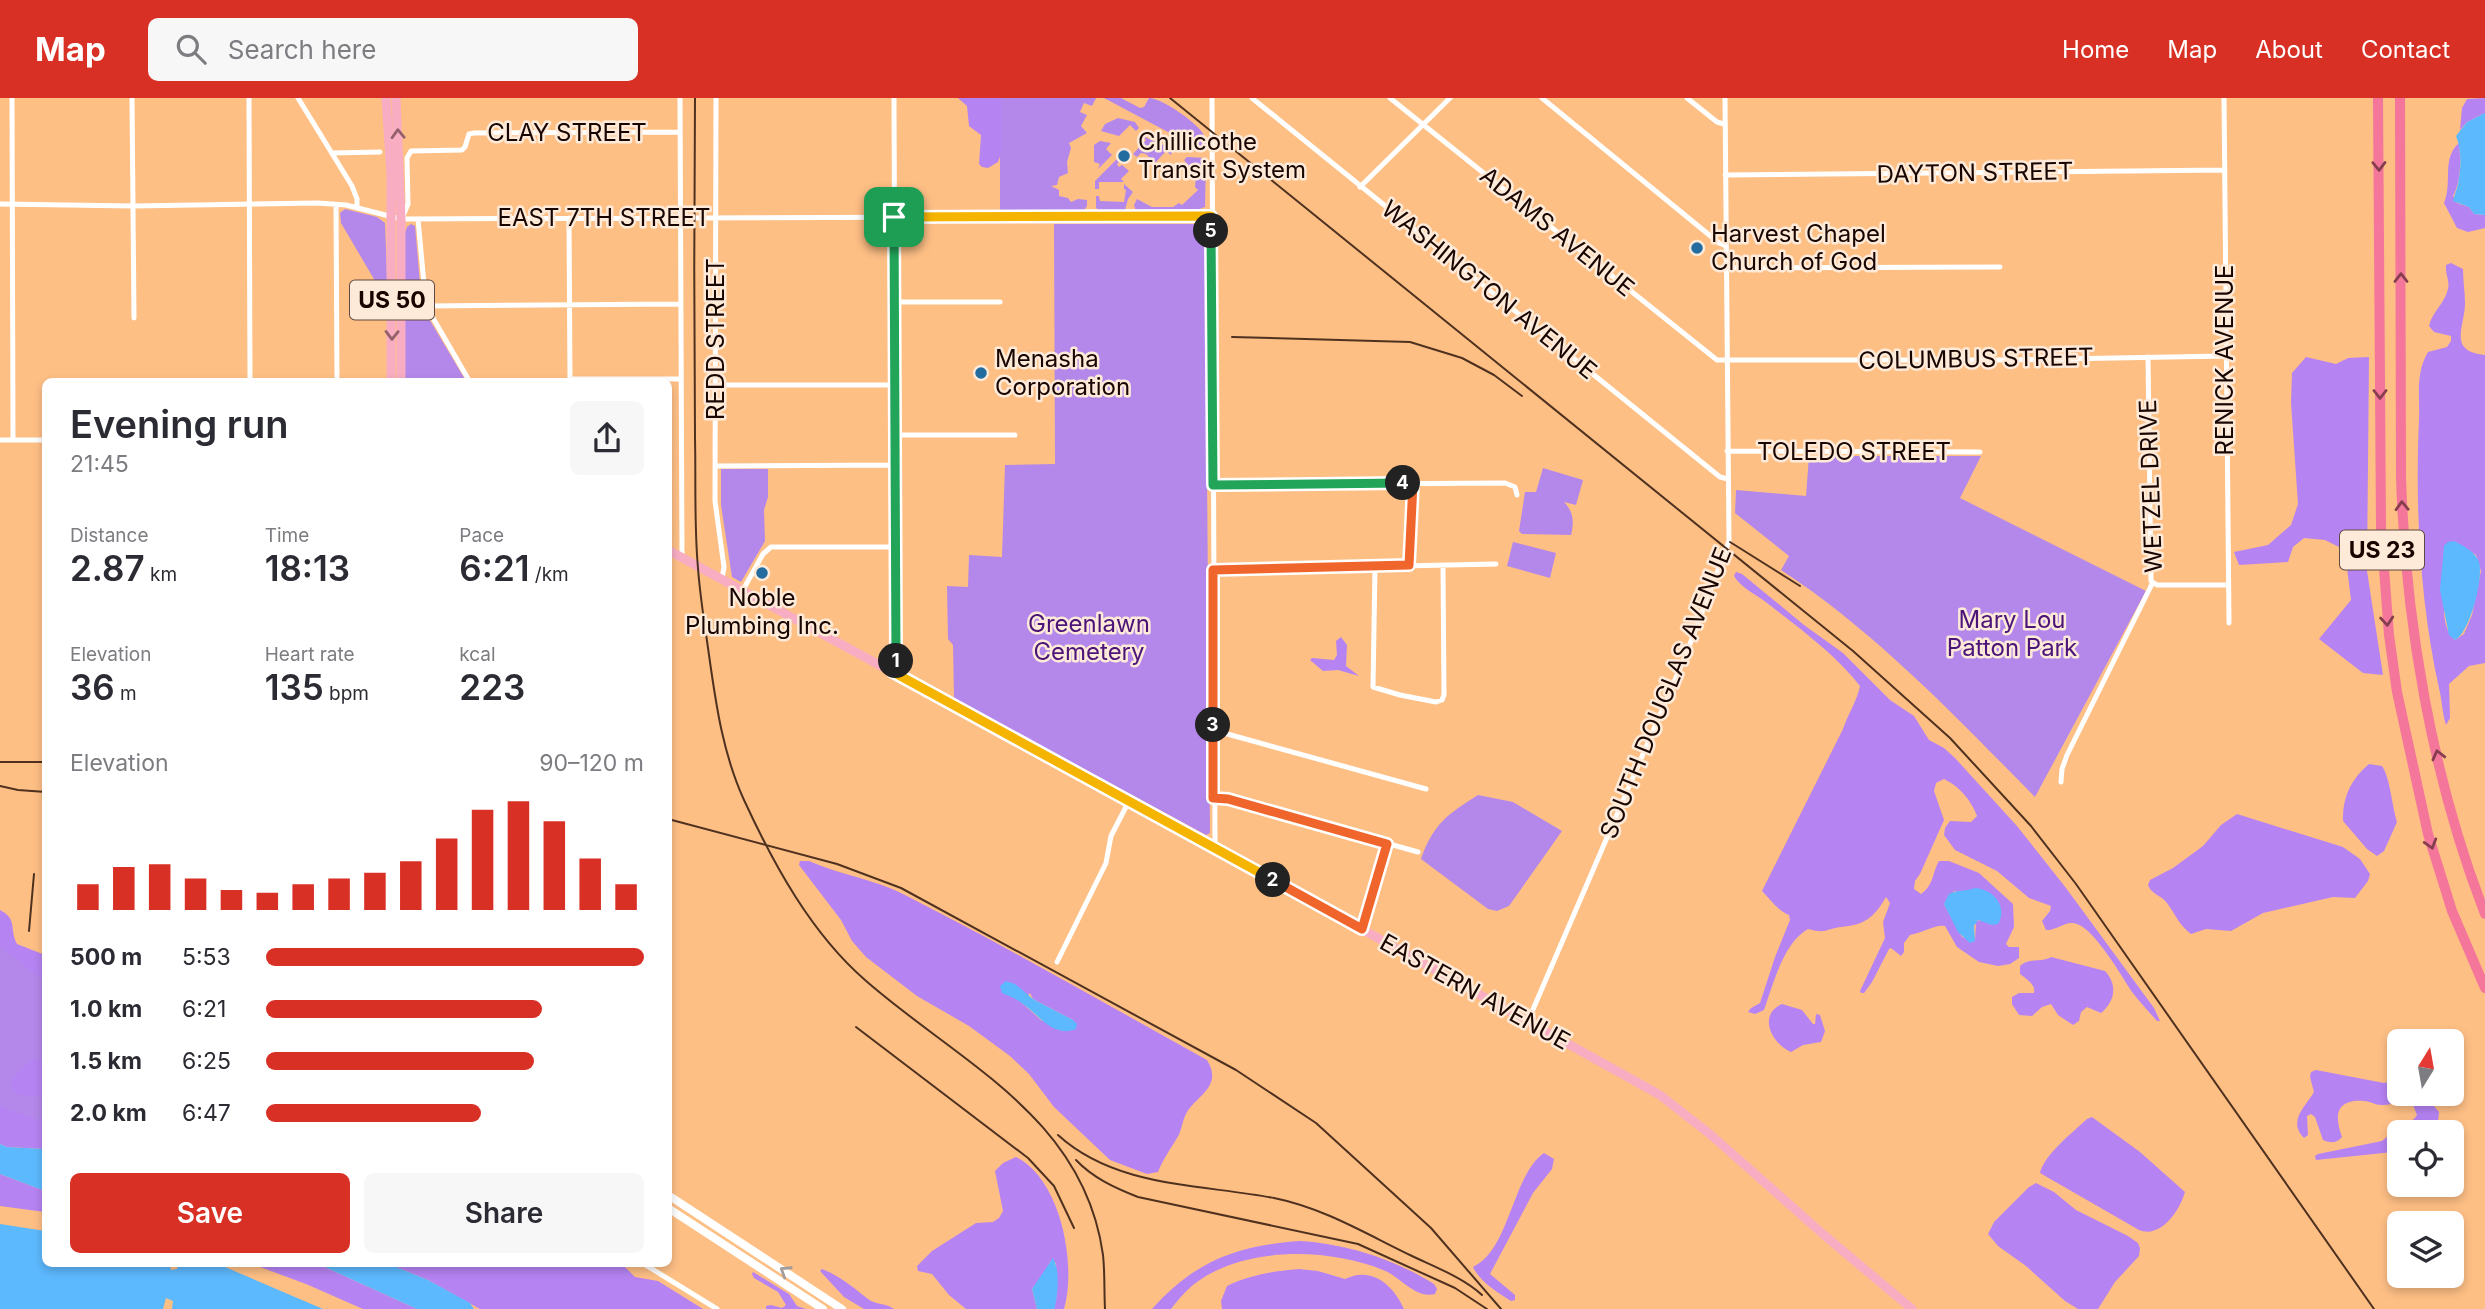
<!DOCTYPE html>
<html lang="en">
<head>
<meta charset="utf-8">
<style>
	:root { --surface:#fff; --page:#f7f7f7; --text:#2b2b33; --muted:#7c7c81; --accent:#d93025 }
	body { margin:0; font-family:Inter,sans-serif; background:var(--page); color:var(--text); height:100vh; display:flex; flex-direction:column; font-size:26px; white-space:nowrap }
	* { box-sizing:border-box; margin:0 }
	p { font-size:23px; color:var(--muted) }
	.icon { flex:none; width:38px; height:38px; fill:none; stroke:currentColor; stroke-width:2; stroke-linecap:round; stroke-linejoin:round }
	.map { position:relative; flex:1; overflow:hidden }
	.drawer { position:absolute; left:42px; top:280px; width:630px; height:889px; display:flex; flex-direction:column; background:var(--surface); border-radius:10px; box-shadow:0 4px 10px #0003 }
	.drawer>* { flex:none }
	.needle { width:46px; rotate:11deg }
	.tools { position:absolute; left:2387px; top:931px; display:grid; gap:14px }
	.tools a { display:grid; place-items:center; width:77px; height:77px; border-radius:10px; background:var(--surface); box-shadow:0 4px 10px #0003; font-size:35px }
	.pin { position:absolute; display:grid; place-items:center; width:60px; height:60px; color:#fff; margin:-30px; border-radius:14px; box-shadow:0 4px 10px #0006 }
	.km { position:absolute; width:35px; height:35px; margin:-18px; border-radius:50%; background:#222; color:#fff; font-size:19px; line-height:35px; text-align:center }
	.round { display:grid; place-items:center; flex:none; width:74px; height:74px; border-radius:10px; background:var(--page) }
	.headline { display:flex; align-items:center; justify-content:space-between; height:119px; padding:0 28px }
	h1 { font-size:38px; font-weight:600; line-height:52px }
	.stats { display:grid; grid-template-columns:repeat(3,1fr); gap:10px; height:119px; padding:7px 28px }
	.stats div { display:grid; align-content:center }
	.stats b { font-size:35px; font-weight:600 }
	.stats small { font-size:19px; font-weight:400 }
	.stats p { font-size:19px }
	.chart { height:196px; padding:14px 28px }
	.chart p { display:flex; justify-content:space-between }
	.chart svg { width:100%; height:126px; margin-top:7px; stroke:var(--accent); stroke-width:6 }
	.action { display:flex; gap:14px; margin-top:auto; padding:14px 28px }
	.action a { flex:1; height:80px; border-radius:10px; background:var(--accent); color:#fff; font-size:28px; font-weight:600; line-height:80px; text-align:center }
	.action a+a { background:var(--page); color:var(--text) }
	ul { padding:0 28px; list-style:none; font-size:23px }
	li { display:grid; grid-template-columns:112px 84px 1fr; align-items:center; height:52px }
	li i { height:18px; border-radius:9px; background:var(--accent) }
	header { display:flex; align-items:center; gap:42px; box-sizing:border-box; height:98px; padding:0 35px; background:var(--accent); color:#fff }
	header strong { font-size:33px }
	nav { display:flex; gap:38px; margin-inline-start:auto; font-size:24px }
	.search { width:490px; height:63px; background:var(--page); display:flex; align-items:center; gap:18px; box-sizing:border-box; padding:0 24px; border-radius:10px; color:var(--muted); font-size:26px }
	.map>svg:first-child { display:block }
</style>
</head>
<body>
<header>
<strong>Map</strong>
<div class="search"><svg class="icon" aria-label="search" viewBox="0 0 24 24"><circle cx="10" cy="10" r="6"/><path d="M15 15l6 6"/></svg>Search here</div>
<nav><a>Home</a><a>Map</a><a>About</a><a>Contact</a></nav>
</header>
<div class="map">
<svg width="2485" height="1211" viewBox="0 0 2485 1211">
	<rect width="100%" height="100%" fill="#febf85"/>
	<path fill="#b388ea" d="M1000 0H1096L1092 8 1084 5 1080 14 1087 17 1081 28 1087 35 1069 45 1071 50 1067 64 1068 75 1059 79 1057 87 1051 88 1059 92V98L1068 100 1071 104 1078 101 1087 102V108L1084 112H1000Z
		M1104 0H1121L1140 10 1144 9 1149 0C1162 0 1200 26 1205 39 1207 43 1207 46 1206 50H1198Z
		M1118 20 1135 24 1139 30 1136 33 1130 27 1119 38 1101 33 1105 26Z
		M1147 32 1149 34 1145 39 1162 47 1167 45 1171 46 1173 51 1171 57 1166 53 1155 65 1146 56 1141 55 1137 59 1133 56 1146 42 1141 37Z
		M1100 43 1111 45 1106 51 1112 57 1098 71 1100 66 1094 64V47Z
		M1187 59 1206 60 1205 109 1194 113H1136L1134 107 1137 101 1152 109H1173L1179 105 1182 107 1198 92 1195 89 1196 77 1184 62Z
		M1117 61 1119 64 1117 66 1119 69 1122 67 1129 73 1121 81 1124 84H1099V91H1095V83Z
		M1124 86 1133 94 1128 101 1125 112H1099L1096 110V98H1099L1100 103 1124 104 1126 92 1124 91Z
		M345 111 377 119 385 125 388 205H383L381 193 341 125 340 115Z
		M411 126 415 128 422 209 466 283 405 284V135L407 129Z
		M1054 126H1197L1205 130 1210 735 1206 737 954 601 953 547 948 541 947 488 968 489 969 457 1002 459 1005 367 1055 366Z
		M1809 358H1981L1960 400 2146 493 2035 699C1956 619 1876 534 1781 472L1789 458 1735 415 1736 392 1806 398Z
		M1543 370 1583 382 1576 407 1564 404C1574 414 1574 425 1571 437L1522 436 1519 433 1525 394H1536Z
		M721 371H768V399L764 412 765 443 741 484 732 479 721 407Z
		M1513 444 1556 455 1550 480 1507 468Z
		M1478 697 1513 704 1562 733 1509 808 1497 813 1488 811 1421 761C1433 726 1448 716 1478 697Z
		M0 844 45 872V1042L0 1032Z"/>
	<path fill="#b683f3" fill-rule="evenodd" d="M958 0H1001V56L998 64 988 70 982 69 979 66 981 37 969 28 967 8Z
		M2485 0V15L2467 24 2460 32 2462 10 2467 1Z
		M2459 45C2461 63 2461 83 2453 98L2457 105 2469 109 2474 116 2485 117V130L2468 134 2457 130 2444 105C2453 84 2441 61 2459 45Z
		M2451 165 2463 171C2463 183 2465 194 2465 205 2465 229 2447 253 2485 257V565L2469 568 2449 586 2450 620 2446 627C2442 614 2442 602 2439 590 2420 505 2415 409 2419 322 2420 298 2415 276 2428 254L2447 249 2451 243V238L2434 234 2429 228C2432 214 2445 205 2448 191 2450 183 2445 176 2446 167ZM2454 443 2476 457 2481 473 2472 517 2464 536 2455 542C2433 524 2450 468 2454 443Z
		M2306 259 2336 266 2348 260 2369 259 2367 473 2383 577 2363 575 2319 541 2351 502 2347 470 2339 449 2325 442 2304 440 2293 449 2288 464 2239 467 2234 454 2268 447 2291 427 2298 406 2291 305 2292 275Z
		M1736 474 1742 476 1804 527 1843 555 1890 602 1914 618 1929 642 1944 650 1955 660 2017 728 2066 790 2154 910 2160 923H2157C2149 914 2140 904 2132 894 2121 877 2095 832 2077 826 2066 822 2057 833 2046 832L2042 823 2050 813 2051 808 2029 800 1997 773 1955 752 1944 737 1945 730 1950 723 1971 724 1977 718C1971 702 1959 688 1944 681L1936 685 1934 693 1944 722 1920 776 1915 783 1914 791 1921 796C1934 787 1932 775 1939 763H1949L1979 775 2013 806 2014 829 2006 846 2009 849H2019V860L2010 866 1998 868 1979 864 1957 849 1945 828C1936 826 1922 835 1910 837L1904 845V854L1901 858 1891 850 1889 851 1872 884 1864 895H1861L1860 893 1885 840 1883 824 1890 805 1886 799C1874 820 1864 827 1841 829 1825 831 1827 836 1808 831 1783 845 1773 887 1764 912L1755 916 1748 914 1751 910 1760 905 1775 859 1790 822 1789 817C1776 811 1772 803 1762 793L1843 631C1848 616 1857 603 1860 588 1835 556 1799 530 1767 505 1756 496 1741 490 1734 478ZM1954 793 1962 795 1992 827 1983 822 1976 823 1975 843 1962 839 1944 806Z
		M1341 539 1347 547 1346 568 1359 578 1338 572 1323 573 1310 562 1312 560 1334 562 1337 557 1336 543Z
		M2369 666 2382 668C2390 679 2392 708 2397 724L2384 753 2377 758 2367 751 2343 723C2342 700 2351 681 2369 666Z
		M2237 716 2343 749 2360 761 2370 776 2368 783 2355 800 2333 799 2263 815 2231 833 2206 831 2191 836C2179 827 2176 817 2167 805 2161 797 2151 796 2148 787L2150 782 2173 770 2203 748 2221 727Z
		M800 763H809C840 777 875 781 905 797 1007 849 1106 906 1207 962 1223 988 1198 997 1187 1014 1182 1022 1182 1033 1177 1040 1170 1052 1163 1061 1158 1074L1147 1076 1110 1062 1054 1009 1029 976 1010 958 969 928 917 898 866 859 852 843 841 822 799 767ZM1030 895 1033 901 1073 922 1042 923 1022 905Z
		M0 812C18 821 9 831 17 846L45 857V884L0 848Z
		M2051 859 2105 873C2118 887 2115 903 2101 915L2087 909 2081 914 2079 923 2073 927 2058 917 2051 906 2042 909 2032 918 2019 917 2012 906V899L2019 895H2034C2036 886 2026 881 2020 876V868C2030 859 2041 865 2051 859Z
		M1782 906 1802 912 1813 926H1815L1816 916 1820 917 1825 933 1821 944 1803 947 1791 954C1772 946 1757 917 1782 906Z
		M35 961 45 962V999C41 999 22 997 17 996L11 988C13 977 24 966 35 961Z
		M2316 972 2384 985 2399 982V996H2424L2439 1014 2437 1033 2399 1034V1052L2393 1054 2316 1062 2315 1058 2318 1056 2382 1043 2399 1029 2414 1021 2417 1017 2413 1007C2398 1000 2395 1008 2381 1007 2375 1007 2370 1003 2364 1003 2336 1001 2334 1017 2342 1039 2336 1046 2331 1045 2323 1042L2315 1019 2311 1016 2307 1018 2308 1037 2304 1040C2287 1023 2306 1008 2314 994L2310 979 2311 974Z
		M0 1008 38 1022 45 1021V1051L7 1049 0 1046Z
		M2092 1019 2140 1054 2185 1094C2180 1112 2161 1141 2139 1132L2040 1075C2044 1057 2073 1034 2087 1021Z
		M1544 1055 1554 1061 1552 1071 1533 1095 1490 1176 1515 1197V1202L1511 1203C1497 1194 1480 1184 1473 1169 1510 1152 1512 1077 1544 1055Z
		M1016 1059C1061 1081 1077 1167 1064 1211H1054L1057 1196 1056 1165 1050 1164 1045 1175 1032 1191 1037 1211H966L949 1197 932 1176 918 1173 917 1168 932 1153 976 1125 993 1124 999 1120 1003 1113 995 1073 1003 1065Z
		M0 1076 45 1093V1114L0 1108Z
		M2036 1085 2054 1094 2076 1112 2128 1138 2138 1145 2140 1150 2139 1158 2115 1184 2098 1211H2078L2065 1203 2026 1168 1998 1148 1988 1136 1994 1124 2029 1089Z
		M1301 1143C1347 1146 1394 1161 1434 1186L1437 1191 1435 1196C1415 1201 1401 1179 1383 1172 1329 1150 1246 1148 1197 1184 1187 1191 1178 1202 1171 1211H1152C1195 1163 1237 1147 1301 1143Z
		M252 1166H318L417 1211H363L306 1186Z
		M389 1166H622L635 1179 658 1183 703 1211H480L428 1182Z
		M822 1171C840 1178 854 1190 868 1201 876 1207 886 1205 894 1211H864L844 1199 820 1173Z
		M1299 1171 1318 1173 1345 1181C1371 1168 1393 1186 1404 1211H1222L1221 1203 1227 1188C1249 1177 1274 1173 1299 1171Z
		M753 1174 789 1196 797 1208 806 1211H766V1208L771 1207 782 1210 786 1207 778 1194 754 1180 752 1176Z"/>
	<path fill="#5db9fe" d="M2485 15V117L2474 116 2469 109 2453 103C2454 97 2457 92 2458 86 2461 71 2462 52 2456 38L2467 24Z
		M2454 443C2462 447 2476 454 2479 464 2484 479 2470 535 2455 542L2449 537 2440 492 2444 448 2448 444Z
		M1976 790C1994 792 2008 809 1998 826L1992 827 1978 822 1974 828 1975 843 1970 845 1958 834 1944 806 1949 796C1956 792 1966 793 1976 790Z
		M1006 883 1015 886 1033 901 1073 922 1077 926 1076 931C1053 940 1040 918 1023 906 1017 901 1009 898 1002 895L1000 888Z
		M0 1046 7 1049 45 1051V1093L0 1076Z
		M0 1126 45 1133 46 1166H170L171 1172 177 1171 178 1166H218L323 1211H172L173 1203 166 1200 163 1211H0Z
		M1053 1160C1060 1172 1058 1195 1055 1209L1054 1211H1037L1032 1191Z
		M318 1166H389L428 1182 470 1205 474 1211H417Z"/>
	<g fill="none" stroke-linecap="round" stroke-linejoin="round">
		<path stroke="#fff" stroke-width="5" d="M12 0 13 342
			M132 0 134 220
			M249 0 250 284
			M298 0 352 88 357 101V110
			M680 0 682 459
			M716 0 715 403 724 469 722 481
			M1212 0 1215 749
			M1252 0 1720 379 1728 381
			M1390 0 1717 262H2002L2225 258
			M1542 0 1719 145 1726 148
			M1687 0 1717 24 1724 26
			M2224 0 2229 525
			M333 55 380 54
			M1725 77 2224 72
			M1360 89 1450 0
			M0 106 133 108 317 105 346 107 401 121 1211 118
			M336 107 337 284
			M403 118 408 106 407 60 411 53 462 52 465 49 469 36 474 35 680 34
			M569 120 570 284
			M418 121 426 208 470 284
			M1726 170 2000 169
			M895 204H1000
			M426 208 680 206
			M2148 259 2151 483 2157 487H2227
			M570 281H680
			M716 287H895
			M895 337H1015
			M0 342H46
			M1727 353 1980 354
			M715 368 896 367
			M1213 387 1505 385 1515 389 1517 397
			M1409 467 1413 385
			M1375 468 1373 589 1400 597 1436 604 1442 602 1444 597 1443 467
			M1213 472 1496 466
			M743 492 763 456 771 449H896
			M893 574 896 565V544L894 0
			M1213 632 1426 691
			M2061 684 2062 671 2067 657 2152 486
			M1213 700 1228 701 1418 754
			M1362 831 1387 746
			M1057 864 1106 765 1111 738 1129 703
			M1528 923 1687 554 1729 443 1725 0
			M644 1166 717 1211"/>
		<path stroke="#fff" stroke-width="8" d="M668 1097 842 1211
			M668 1110 823 1211"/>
		<path stroke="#f8adc3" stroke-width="9" d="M386 0 391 76V284
			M396 0 401 121V284
			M668 452 1241 764 1660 997 1711 1037 1824 1137 1912 1211"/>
		<path stroke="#f4769b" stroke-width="10" d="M2378 0 2381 431 2389 537 2397 594 2428 736 2452 813 2485 890
			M2400 0 2401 378C2405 523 2432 680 2485 816"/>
		<path stroke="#4f311f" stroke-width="2" d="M695 0C694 113 694 227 695 340 696 383 694 427 698 470 700 499 705 528 709 557 716 607 723 656 744 702 774 767 811 835 865 882 958 964 1084 1018 1103 1157 1105 1175 1104 1193 1105 1211
			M1170 0 1853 553 1950 640 2031 728 2076 786 2374 1211
			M1232 239 1410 244 1462 260 1494 277 1522 298
			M1730 444 1800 488
			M0 664H46
			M0 688 18 692 46 694
			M668 721 837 766 901 790 1236 972 1316 1025 1431 1130 1501 1211
			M29 833 34 776
			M856 929 1028 1060 1054 1088 1074 1130
			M1058 1037C1116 1090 1201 1086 1274 1100 1324 1110 1368 1137 1412 1158 1435 1169 1464 1180 1482 1197
			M1076 1062C1093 1080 1115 1090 1138 1099L1358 1146 1455 1190 1487 1211"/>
	</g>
	<defs><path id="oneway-chevron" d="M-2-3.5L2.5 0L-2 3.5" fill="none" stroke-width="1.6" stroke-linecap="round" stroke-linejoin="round" transform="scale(1.75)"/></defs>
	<g stroke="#94616b">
		<use href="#oneway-chevron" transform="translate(398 36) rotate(-92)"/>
		<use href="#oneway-chevron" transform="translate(392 237) rotate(91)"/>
	</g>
	<g stroke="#863e4e">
		<use href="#oneway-chevron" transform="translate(2379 68) rotate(89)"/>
		<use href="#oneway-chevron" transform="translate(2401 180) rotate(-90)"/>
		<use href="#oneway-chevron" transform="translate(2380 296) rotate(90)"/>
		<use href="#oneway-chevron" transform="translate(2402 408) rotate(-92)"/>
		<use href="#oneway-chevron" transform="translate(2387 523) rotate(85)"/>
		<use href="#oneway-chevron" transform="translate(2438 657) rotate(-104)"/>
		<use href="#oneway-chevron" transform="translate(2431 746) rotate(73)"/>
	</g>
	<use stroke="#a39b99" href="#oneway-chevron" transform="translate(785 1173) rotate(-147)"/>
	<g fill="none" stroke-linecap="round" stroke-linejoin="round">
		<g stroke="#fff" stroke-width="14">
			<path id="split-1" d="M894 119 896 563"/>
		</g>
		<g stroke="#fff" stroke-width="14">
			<path id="split-2" d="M896 563 893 574 1273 782"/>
		</g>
		<g stroke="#fff" stroke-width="14">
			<path id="split-3" d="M1213 627V700L1228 701 1387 746 1362 831 1273 782"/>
		</g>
		<g stroke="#fff" stroke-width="14">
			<path id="split-4" d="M1213 627V472L1409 467 1413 385H1403"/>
		</g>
		<g stroke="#fff" stroke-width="14">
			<path id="split-5" d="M1211 133 1213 387 1403 385"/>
		</g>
		<g stroke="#fff" stroke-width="14">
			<path id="split-6" d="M894 119 1211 118V133"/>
		</g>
		<use href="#split-1" stroke="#22a559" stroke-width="9"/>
		<use href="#split-2" stroke="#f5b400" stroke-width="9"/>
		<use href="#split-3" stroke="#f0652b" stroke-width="9"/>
		<use href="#split-4" stroke="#f0652b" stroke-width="9"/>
		<use href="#split-5" stroke="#22a559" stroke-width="9"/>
		<use href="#split-6" stroke="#f5b400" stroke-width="9"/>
	</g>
	<g fill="#226ca0" stroke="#feead9" stroke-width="2.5">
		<circle cx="1124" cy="58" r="7"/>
		<circle cx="1697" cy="150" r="7"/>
		<circle cx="981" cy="275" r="7"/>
		<circle cx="762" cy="475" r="7"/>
	</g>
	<g text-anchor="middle" stroke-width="5" stroke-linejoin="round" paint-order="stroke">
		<g fill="#feead9" stroke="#5e4a41" stroke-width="2">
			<rect x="350" y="182.5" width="84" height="39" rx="5"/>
			<rect x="2340" y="432.5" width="84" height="39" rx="5"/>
		</g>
		<g font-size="23" font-weight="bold" fill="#190500">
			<text x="392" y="210">US 50</text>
			<text x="2382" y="460">US 23</text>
		</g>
		<g font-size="24" fill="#190500" stroke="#feead9">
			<text x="567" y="43">CLAY STREET</text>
			<text transform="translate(1975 75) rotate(-1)" y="8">DAYTON STREET</text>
			<text x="604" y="128">EAST 7TH STREET</text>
			<text transform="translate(1557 134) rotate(39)" y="8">ADAMS AVENUE</text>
			<text transform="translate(1489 192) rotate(39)" y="8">WASHINGTON AVENUE</text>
			<text transform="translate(716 241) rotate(-90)" y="8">REDD STREET</text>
			<text transform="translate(1976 261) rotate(-1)" y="8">COLUMBUS STREET</text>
			<text transform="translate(2225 262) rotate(-90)" y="8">RENICK AVENUE</text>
			<text x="1854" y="362">TOLEDO STREET</text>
			<text transform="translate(2151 388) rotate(-92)" y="8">WETZEL DRIVE</text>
			<text transform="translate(1666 595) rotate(-68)" y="8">SOUTH DOUGLAS AVENUE</text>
			<text transform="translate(1475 894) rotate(29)" y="8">EASTERN AVENUE</text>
		</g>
		<g font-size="24" fill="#190500" stroke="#feead9" text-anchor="start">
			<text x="1138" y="52">Chillicothe<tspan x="1138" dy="28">Transit System</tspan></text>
			<text x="1711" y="144">Harvest Chapel<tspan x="1711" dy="28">Church of God</tspan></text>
			<text x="995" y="269">Menasha<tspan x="995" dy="28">Corporation</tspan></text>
			<text x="762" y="508" text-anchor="middle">Noble<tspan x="762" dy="28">Plumbing Inc.</tspan></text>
		</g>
		<g font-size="24" fill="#4b1479" stroke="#feead9">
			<text x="2012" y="530">Mary Lou<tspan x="2012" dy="28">Patton Park</tspan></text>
			<text x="1089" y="534">Greenlawn<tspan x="1089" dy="28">Cemetery</tspan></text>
		</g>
	</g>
</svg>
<div class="tools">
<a><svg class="needle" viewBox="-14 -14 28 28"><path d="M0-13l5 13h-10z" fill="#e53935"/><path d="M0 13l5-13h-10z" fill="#7c7c81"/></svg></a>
<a><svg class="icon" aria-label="locate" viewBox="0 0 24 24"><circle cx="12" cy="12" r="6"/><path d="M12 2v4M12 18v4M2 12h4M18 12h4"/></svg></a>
<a><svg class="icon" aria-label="layers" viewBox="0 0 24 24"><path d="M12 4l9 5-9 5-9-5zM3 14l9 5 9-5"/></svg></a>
</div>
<div class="pin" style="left:894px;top:119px;background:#1e9e55"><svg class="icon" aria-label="arrive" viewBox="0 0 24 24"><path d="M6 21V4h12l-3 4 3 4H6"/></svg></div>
<b class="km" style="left:896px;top:563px">1</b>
<b class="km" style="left:1273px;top:782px">2</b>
<b class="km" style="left:1213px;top:627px">3</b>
<b class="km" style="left:1403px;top:385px">4</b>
<b class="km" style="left:1211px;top:133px">5</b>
<section class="drawer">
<div class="headline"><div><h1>Evening run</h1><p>21:45</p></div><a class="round"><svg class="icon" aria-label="share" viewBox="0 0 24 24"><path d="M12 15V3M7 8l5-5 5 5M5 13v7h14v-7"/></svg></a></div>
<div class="stats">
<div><p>Distance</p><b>2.87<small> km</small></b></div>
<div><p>Time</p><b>18:13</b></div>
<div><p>Pace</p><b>6:21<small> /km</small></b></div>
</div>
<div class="stats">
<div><p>Elevation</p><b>36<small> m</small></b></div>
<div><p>Heart rate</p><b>135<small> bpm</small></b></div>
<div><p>kcal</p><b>223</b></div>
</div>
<div class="chart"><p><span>Elevation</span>90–120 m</p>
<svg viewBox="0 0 160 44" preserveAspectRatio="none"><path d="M5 44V35M15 44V29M25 44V28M35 44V33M45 44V37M55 44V38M65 44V35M75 44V33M85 44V31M95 44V27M105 44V19M115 44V9M125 44V6M135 44V13M145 44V26M155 44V35"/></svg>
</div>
<ul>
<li><b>500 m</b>5:53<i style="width:100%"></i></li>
<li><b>1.0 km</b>6:21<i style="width:73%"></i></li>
<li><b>1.5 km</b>6:25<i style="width:71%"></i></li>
<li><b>2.0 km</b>6:47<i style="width:57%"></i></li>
</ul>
<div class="action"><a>Save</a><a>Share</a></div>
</section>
</div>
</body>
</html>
